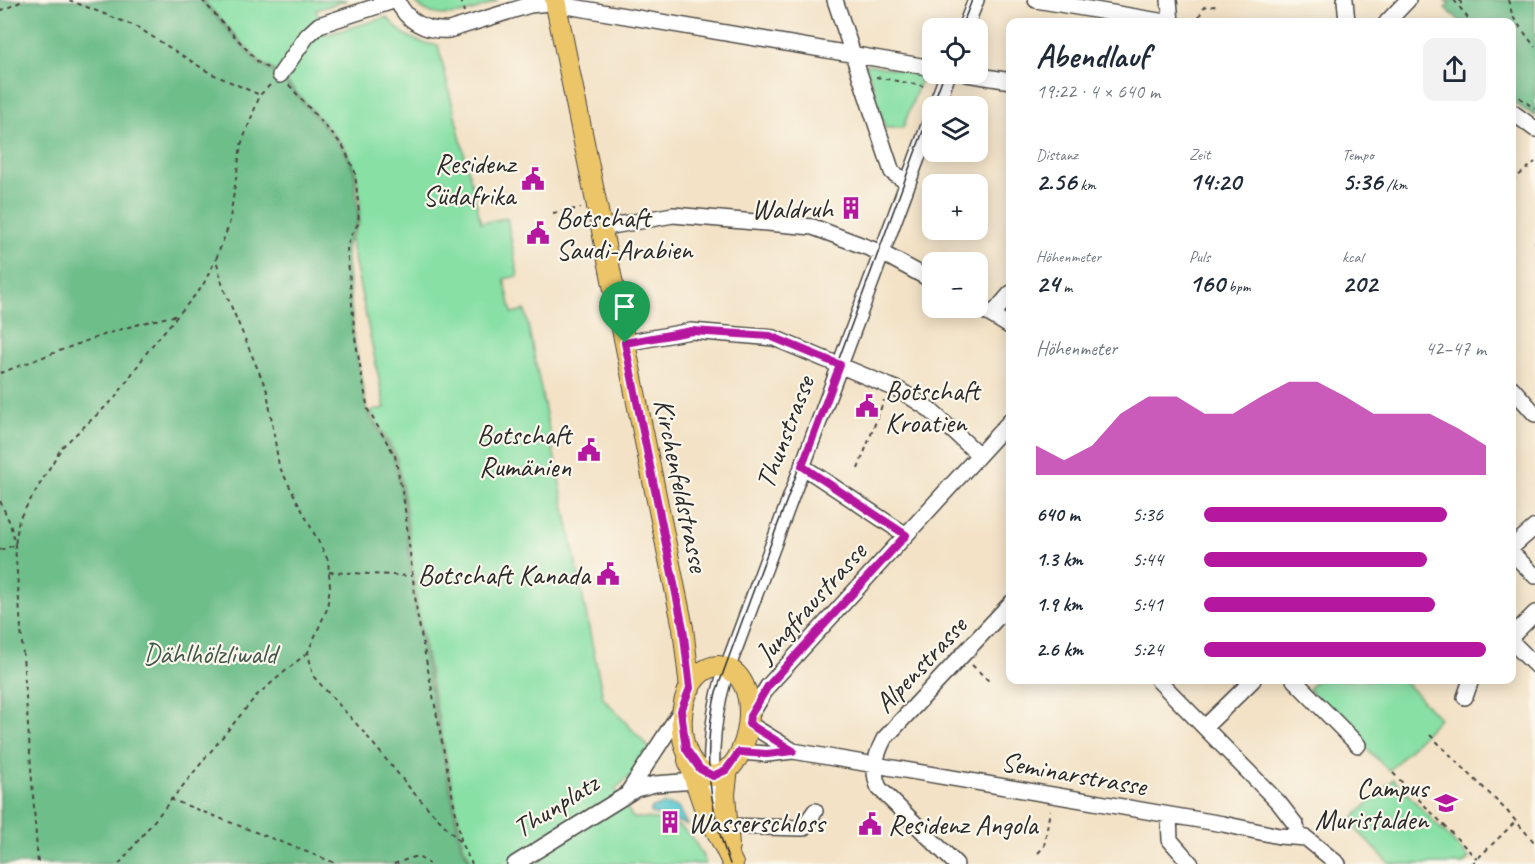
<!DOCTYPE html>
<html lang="de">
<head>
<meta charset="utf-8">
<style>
	:root { --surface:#fff; --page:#f2f2f3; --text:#1f2937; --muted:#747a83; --accent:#b5179e }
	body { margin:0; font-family:Caveat,sans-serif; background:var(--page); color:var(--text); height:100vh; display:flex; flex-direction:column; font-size:22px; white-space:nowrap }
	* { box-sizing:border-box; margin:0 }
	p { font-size:20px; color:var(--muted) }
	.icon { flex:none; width:33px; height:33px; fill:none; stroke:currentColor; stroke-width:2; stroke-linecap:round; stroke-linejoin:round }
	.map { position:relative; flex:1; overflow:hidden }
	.details { position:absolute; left:1006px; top:18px; width:510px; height:666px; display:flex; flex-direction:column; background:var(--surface); border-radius:12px; box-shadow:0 3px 15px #0003 }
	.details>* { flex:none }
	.controls { position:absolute; left:922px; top:18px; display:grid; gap:12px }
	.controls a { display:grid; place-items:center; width:66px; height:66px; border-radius:12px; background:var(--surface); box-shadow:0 3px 15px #0003; font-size:30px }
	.pin { position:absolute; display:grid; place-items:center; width:51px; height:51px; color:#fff; margin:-62px -26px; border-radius:50% 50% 50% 0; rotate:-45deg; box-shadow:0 0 6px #0007 }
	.pin .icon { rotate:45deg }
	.round { display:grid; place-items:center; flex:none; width:63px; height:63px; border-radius:12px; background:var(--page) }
	.headline { display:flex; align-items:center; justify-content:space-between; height:102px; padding:0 30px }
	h1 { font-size:33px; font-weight:700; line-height:45px }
	.stats { display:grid; grid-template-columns:repeat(3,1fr); gap:9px; height:102px; padding:6px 30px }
	.stats div { display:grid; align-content:center }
	.stats b { font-size:26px; font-weight:700 }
	.stats small { font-size:16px; font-weight:400 }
	.stats p { font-size:16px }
	.chart { height:168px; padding:12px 30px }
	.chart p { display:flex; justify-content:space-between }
	.chart svg { width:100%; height:108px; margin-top:6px; fill:var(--accent); opacity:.7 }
	ul { padding:0 30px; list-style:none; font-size:20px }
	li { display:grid; grid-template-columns:96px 72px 1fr; align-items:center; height:45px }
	li i { height:15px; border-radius:8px; background:var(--accent) }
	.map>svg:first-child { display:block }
</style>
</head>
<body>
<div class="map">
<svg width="1535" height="864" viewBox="0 0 1535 864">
	<rect width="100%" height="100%" fill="#fbf7ec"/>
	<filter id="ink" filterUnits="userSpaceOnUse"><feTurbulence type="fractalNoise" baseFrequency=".0167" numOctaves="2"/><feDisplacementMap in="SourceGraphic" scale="12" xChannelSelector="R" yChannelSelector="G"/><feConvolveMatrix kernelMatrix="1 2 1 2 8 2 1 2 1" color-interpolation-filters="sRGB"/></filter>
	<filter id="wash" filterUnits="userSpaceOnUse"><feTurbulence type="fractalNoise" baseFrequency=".008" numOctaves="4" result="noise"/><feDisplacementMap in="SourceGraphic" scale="24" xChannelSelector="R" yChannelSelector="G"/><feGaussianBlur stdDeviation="1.35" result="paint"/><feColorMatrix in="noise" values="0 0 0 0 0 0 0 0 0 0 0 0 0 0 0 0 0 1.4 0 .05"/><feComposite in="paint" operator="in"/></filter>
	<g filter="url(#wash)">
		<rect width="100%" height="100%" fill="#f3e2c6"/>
		<path fill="#88e0a5" stroke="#5a8668" stroke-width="1.5" d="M203 0H347L316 10 325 35 387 17C400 34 416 44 438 45L481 223 507 218 518 276 504 279 512 313 525 310 603 698 652 751 635 772 615 789 633 818C673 817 691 826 706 864L472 863 463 844 418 613 405 501 396 455 370 411 385 408 352 249 351 238 359 224 360 201 356 172 344 146 280 74 260 62Z
			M414 0H498C474 13 433 26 414 0Z
			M866 64 923 74 903 128H885Z
			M1317 680H1403L1439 718 1389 771 1308 689Z
			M1393 779 1469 858 1463 864H1390L1349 822Z"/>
		<path fill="#6ebe8a" stroke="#4c745a" stroke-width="1.5" d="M0 0H201L259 64 279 75 342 147 350 161 354 172 358 213 357 223 349 237 346 249 354 339 367 411 394 456 403 501 416 613 461 845 471 864H0Z
			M1445 0H1535V116L1512 102V22H1461L1445 8 1449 4Z"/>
		<path fill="#5ac7cf" stroke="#42797d" stroke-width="1.5" d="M664 804 678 807 687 825 651 813V809Z"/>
	</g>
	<g filter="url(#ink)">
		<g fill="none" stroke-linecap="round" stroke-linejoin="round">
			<g stroke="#494642" stroke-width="18">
				<path id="minor" d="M397 0C406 21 426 32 449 30L530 5 549 3 933 68
					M835 0 892 172 908 183
					M1036 0 1165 22
					M1169 0 1171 22
					M1345 0 1347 22
					M1387 22 1408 0
					M965 28 976 0
					M967 74 1011 81
					M280 75 307 36 319 25 396 0
					M936 106 948 74
					M1512 112 1535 129
					M601 228 673 215 813 227 882 253 933 281
					M978 307 1011 327
					M992 315 1011 293
					M625 343 691 331 774 338 901 391 929 409 979 455
					M1512 388 1535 414
					M802 466 906 535
					M1512 547 1535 527
					M1512 553 1535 576
					M1512 636 1535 613
					M1512 642 1535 665
					M1158 680 1279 803 1296 825 1298 836
					M1294 680 1358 745
					M1465 697 1471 680
					M750 716 768 686 1011 420
					M749 724 793 751
					M1205 727 1253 680
					M739 752 767 754 793 751 1223 824 1279 836 1306 838 1338 864
					M629 791 681 711
					M1169 815 1170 840 1191 864
					M720 825C707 778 710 724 724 677L933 115
					M726 826 803 828 815 811
					M515 864 636 789 655 784 695 781
					M956 864 879 788C871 771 876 754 884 739L1011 603"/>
			</g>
			<g stroke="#494642" stroke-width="22">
				<path id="major" d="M555 0 683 628 690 688
					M718 666C768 671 751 774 713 776 669 768 672 670 718 666Z
					M688 760 703 804 733 864
					M728 768 725 794 729 846"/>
			</g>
			<path stroke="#494642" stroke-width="2" stroke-dasharray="4.5 4.5" stroke-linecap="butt" d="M69 0 137 27 210 73 260 95
				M202 0 259 63 269 69
				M461 0 464 12
				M1454 0 1471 22
				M1460 0 1462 7
				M1508 0 1513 17 1535 47
				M0 11 25 0
				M1192 22 1198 19 1204 7 1216 6
				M876 77 923 86
				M270 85 260 95 241 145 229 225 216 259 223 287 267 391 279 466 328 560 330 586 327 609 308 652 313 676 361 729 413 792 461 843
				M289 85 343 146 355 172 359 213 358 224 350 237 347 249 355 338 368 410 395 456 404 501 417 613 462 845 472 864
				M1512 92 1535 109
				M1512 181 1535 162
				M553 213 581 208
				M1534 242H1535
				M0 373C59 352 117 326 179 315
				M858 469 884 400
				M0 501 10 523 15 545 38 864
				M0 550 15 545 19 519 62 447 115 398 150 348 202 287 216 259
				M329 572 412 576
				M972 665 989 681
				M1430 735 1507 811 1535 843
				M1393 773 1477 859
				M170 799 338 864
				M1038 853 1044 847 1050 810
				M119 864 256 696 308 652
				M394 864 417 856 429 864
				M1472 864 1515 822"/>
			<use href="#minor" stroke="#fff" stroke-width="15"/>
			<use href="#major" stroke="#ecc569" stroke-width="20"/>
			<path stroke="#2b2b2b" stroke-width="1.5" d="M961 28 972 0
				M730 864C708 807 702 751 716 692L944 74"/>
		</g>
	</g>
	<g fill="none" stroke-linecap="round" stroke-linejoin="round" filter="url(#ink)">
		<g stroke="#fff" stroke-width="12">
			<path id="route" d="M692 331 770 336 840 365 802 466 906 535 768 686 750 716 749 724 793 751 767 754 739 752 726 770 713 776 700 769 686 749 681 711 690 688 683 628 625 343Z"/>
		</g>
		<use href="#route" stroke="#b5179e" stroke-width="8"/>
	</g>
	<defs>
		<g id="civic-bare" transform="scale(1.8)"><path d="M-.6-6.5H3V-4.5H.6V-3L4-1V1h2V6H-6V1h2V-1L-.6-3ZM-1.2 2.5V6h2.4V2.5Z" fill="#b5179e" stroke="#fbf7ec" stroke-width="2.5" paint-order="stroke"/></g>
		<g id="building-bare" transform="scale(1.8)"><path d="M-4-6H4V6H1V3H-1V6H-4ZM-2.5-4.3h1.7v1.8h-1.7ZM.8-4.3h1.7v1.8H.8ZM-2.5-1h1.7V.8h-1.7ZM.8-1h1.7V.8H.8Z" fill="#b5179e" stroke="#fbf7ec" stroke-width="2.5" paint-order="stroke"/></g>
		<g id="university-bare" transform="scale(1.8)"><path d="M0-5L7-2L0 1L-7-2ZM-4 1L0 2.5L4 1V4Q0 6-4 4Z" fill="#b5179e" stroke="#fbf7ec" stroke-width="2.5" paint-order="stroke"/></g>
	</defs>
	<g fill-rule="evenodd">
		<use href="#civic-bare" x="533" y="179"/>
		<use href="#building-bare" x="851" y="208"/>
		<use href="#civic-bare" x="538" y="233"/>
		<use href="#civic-bare" x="867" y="406"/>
		<use href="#civic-bare" x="589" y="450"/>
		<use href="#civic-bare" x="608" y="574"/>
		<use href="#university-bare" x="1446" y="803"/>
		<use href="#building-bare" x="670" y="822"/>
		<use href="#civic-bare" x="870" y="824"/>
	</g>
	<g text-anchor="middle" stroke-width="4.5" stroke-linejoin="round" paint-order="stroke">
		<g font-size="28" fill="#2b2b2b" stroke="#fbf7ec" text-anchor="end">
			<text x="515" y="173">Residenz<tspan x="515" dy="32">Südafrika</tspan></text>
			<text x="833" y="218">Waldruh</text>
			<text x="556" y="227" text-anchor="start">Botschaft<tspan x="556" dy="32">Saudi-Arabien</tspan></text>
			<text x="885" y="400" text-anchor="start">Botschaft<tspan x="885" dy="32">Kroatien</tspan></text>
			<text x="571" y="444">Botschaft<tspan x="571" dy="32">Rumänien</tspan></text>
			<text x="590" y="584">Botschaft Kanada</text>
			<text x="1428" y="797">Campus<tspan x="1428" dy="32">Muristalden</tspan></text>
			<text x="688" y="832" text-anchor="start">Wasserschloss</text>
			<text x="888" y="834" text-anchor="start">Residenz Angola</text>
		</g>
		<g font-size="28" fill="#2b2b2b" stroke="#fbf7ec">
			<text transform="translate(784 432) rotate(-69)" y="10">Thunstrasse</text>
			<text transform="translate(682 485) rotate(78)" y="10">Kirchenfeldstrasse</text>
			<text transform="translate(810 602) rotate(-48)" y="10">Jungfraustrasse</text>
			<text transform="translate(920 664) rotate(-47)" y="10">Alpenstrasse</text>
			<text transform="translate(1074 773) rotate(10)" y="10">Seminarstrasse</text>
			<text transform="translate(555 805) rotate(-32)" y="10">Thunplatz</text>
		</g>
		<g font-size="28" fill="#42584a" stroke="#fbf7ec">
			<text x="210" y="663">Dählhölzliwald</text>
		</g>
	</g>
</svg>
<div class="controls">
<a><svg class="icon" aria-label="locate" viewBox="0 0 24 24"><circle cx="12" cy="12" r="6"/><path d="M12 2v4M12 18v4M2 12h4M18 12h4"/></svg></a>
<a><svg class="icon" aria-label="layers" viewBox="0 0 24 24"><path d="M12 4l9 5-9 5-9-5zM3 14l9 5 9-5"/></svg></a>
<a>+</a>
<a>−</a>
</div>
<div class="pin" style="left:625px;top:343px;background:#1e9e55"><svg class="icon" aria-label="arrive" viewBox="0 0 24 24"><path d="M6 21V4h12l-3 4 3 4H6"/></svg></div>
<section class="details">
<div class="headline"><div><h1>Abendlauf</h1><p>19:22 · 4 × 640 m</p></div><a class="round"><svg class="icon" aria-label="share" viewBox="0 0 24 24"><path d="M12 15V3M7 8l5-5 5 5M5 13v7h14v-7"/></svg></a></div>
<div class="stats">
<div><p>Distanz</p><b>2.56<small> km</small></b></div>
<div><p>Zeit</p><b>14:20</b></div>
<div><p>Tempo</p><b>5:36<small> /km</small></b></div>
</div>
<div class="stats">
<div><p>Höhenmeter</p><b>24<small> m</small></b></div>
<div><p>Puls</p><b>160<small> bpm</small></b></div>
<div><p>kcal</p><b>202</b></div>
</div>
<div class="chart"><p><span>Höhenmeter</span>42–47 m</p>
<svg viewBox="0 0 160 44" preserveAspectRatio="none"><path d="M0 44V32L10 38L20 32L30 19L40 12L50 12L60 19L70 19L80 12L90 6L100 6L110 12L120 19L130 19L140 19L150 25L160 32V44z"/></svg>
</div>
<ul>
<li><b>640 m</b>5:36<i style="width:86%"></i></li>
<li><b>1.3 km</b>5:44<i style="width:79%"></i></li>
<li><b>1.9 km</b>5:41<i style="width:82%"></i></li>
<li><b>2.6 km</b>5:24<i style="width:100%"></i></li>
</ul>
</section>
</div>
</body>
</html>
